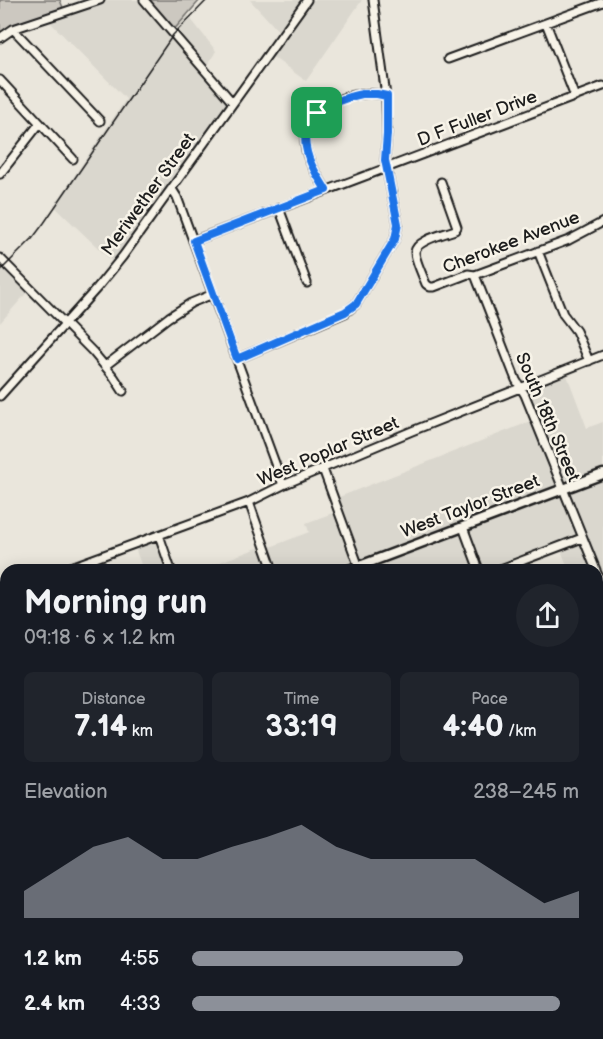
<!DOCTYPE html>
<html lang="en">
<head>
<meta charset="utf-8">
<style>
	:root { --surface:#171b24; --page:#20242c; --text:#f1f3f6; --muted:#9ea1a6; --accent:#8c9099 }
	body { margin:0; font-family:"Balsamiq Sans",sans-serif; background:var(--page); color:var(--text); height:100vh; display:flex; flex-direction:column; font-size:22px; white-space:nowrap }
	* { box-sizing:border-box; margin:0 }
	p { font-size:20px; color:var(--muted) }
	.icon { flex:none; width:33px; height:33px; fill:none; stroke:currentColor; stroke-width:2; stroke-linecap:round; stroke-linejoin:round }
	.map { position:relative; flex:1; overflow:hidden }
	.panel { position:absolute; left:0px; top:564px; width:603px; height:476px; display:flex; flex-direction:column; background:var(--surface); border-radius:18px 18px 0 0; box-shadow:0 3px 15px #0003 }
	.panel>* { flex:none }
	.pin { position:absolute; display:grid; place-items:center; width:51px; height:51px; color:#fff; margin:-26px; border-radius:12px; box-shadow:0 3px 9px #0006 }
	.round { display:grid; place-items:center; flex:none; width:63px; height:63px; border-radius:32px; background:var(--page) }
	.head { display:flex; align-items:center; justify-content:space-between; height:102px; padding:0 24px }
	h1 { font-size:33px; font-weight:700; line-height:45px }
	.stats { display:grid; grid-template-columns:repeat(3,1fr); gap:9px; height:102px; padding:6px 24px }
	.stats div { display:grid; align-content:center; border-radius:9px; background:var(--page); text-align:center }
	.stats b { font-size:30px; font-weight:700 }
	.stats small { font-size:16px; font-weight:400 }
	.stats p { font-size:16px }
	.chart { height:168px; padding:12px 24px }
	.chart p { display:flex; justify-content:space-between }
	.chart svg { width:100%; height:108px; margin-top:6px; fill:var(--accent); opacity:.7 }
	ul { padding:0 24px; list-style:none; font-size:20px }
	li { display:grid; grid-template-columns:96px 72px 1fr; align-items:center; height:45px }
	li i { height:15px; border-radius:8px; background:var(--accent) }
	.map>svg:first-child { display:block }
</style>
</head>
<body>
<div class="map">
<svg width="603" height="1039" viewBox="0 0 603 1039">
	<rect width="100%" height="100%" fill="#eae6dc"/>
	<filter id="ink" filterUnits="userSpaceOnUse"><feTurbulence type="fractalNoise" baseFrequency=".0167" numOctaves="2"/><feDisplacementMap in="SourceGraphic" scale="12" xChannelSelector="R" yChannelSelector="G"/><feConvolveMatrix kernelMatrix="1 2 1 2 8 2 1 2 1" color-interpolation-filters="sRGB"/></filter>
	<g filter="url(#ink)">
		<path fill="#dad7ce" d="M101 0H146L171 32 187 14 216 51 204 71 231 103 116 265 54 206 126 99 47 19Z
			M250 0H362L306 81 270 55 282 35Z
			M0 259 30 289 0 323Z
			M565 370 587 428 603 422V589L597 591V570H569L560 548 500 570H199L266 545 268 548 309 532 306 523 338 511 334 499 534 420 522 387Z
			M159 537 171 570H143L134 545Z
			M6 626V809L0 812V628Z
			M0 979 6 982V1034H131L133 1039H0Z"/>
		<path fill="#ccc8c0" stroke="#74726e" stroke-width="1.5" d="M0 0H60L65 13 25 27 0 40Z
			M146 0H200L171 33Z"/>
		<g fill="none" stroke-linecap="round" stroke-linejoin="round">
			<g stroke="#1c1c1c" stroke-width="11">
				<path id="minor" d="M144 0 233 103
					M546 23 575 97
					M13 29 100 121
					M0 38 13 29 100 0
					M448 59 603 2
					M0 80 73 159
					M0 174 40 123
					M441 182 457 227 455 230C445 234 416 240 415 252 415 260 423 276 426 284L430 287H434L468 274 475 275 569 240 603 222
					M172 189 177 197 283 485
					M326 190C318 176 304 157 305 139 307 112 339 95 363 94 371 93 379 94 386 96
					M279 208 307 283
					M193 241 603 86
					M538 251 563 314 576 331 589 361
					M0 258 93 352 114 377 123 391
					M475 275 516 380 525 395 596 570
					M237 359 345 313 356 304 395 239 398 224 385 160 387 134 386 96 373 0
					M105 366 169 317 191 303 213 294
					M0 396 97 288 123 256 307 0
					M323 469 360 570
					M249 502 273 570
					M463 527 479 570
					M159 535 171 570
					M63 570 249 502 283 485 412 431 603 355
					M498 570 582 538
					M597 573 603 588
					M0 593 6 591
					M597 649 603 647
					M0 660 6 678
					M597 705 603 702
					M0 756 6 753
					M597 786 603 783
					M0 813 6 811
					M0 872 6 870
					M597 878 603 898
					M0 926 6 923
					M597 993 603 991
					M237 1034 239 1039
					M341 1034 343 1039
					M442 1034 444 1039
					M550 1034 552 1039
					M213 1039 228 1034
					M475 1039 489 1034"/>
			</g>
			<g stroke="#1c1c1c" stroke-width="13">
				<path id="major" d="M349 570 603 474
					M0 696 6 694
					M0 983 6 986
					M113 1034 126 1039"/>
			</g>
			<use href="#minor" stroke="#f7f3e8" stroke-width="7"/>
			<use href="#major" stroke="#f7f3e8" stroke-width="8"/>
			<path stroke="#1c1c1c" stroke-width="1.5" d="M0 271 32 239 44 223 173 35 207 0
				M0 999 6 1001
				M104 1034 115 1039"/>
		</g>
	</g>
	<g fill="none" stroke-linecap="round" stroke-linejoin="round" filter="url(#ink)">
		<g stroke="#fff" stroke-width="12">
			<path id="route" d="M362 94H377L387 96V134L385 160 398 224 395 239 356 304 345 312 237 359 194 241 326 190C319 178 310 166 307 152 297 116 333 100 362 94Z"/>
		</g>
		<use href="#route" stroke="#1a73e8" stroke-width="8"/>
	</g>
	<g text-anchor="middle" stroke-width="5" stroke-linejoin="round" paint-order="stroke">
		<g font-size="18" fill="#1c1c1c" stroke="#f7f3e8">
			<text transform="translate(477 118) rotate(-21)" y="6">D F Fuller Drive</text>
			<text transform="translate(148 194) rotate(-54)" y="6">Meriwether Street</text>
			<text transform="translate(511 242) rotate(-21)" y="6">Cherokee Avenue</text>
			<text transform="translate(548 417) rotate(67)" y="6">South 18th Street</text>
			<text transform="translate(328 451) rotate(-23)" y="6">West Poplar Street</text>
			<text transform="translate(470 506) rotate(-21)" y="6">West Taylor Street</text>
		</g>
	</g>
</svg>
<div class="pin" style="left:317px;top:113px;background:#1e9e55"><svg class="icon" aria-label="arrive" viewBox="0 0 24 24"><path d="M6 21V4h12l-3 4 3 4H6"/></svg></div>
<section class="panel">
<div class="head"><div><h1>Morning run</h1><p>09:18 · 6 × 1.2 km</p></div><a class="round"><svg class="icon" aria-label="share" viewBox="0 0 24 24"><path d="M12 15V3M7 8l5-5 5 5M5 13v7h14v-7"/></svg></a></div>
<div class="stats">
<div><p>Distance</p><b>7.14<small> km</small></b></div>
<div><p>Time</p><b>33:19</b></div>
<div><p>Pace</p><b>4:40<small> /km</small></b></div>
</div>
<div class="chart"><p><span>Elevation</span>238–245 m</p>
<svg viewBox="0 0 160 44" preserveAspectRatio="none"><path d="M0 44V33L10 24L20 15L30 11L40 20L50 20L60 15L70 11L80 6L90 15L100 20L110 20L120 20L130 20L140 29L150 38L160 33V44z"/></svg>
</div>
<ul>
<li><b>1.2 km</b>4:55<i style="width:70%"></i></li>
<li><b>2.4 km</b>4:33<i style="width:95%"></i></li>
</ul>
</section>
</div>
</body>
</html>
